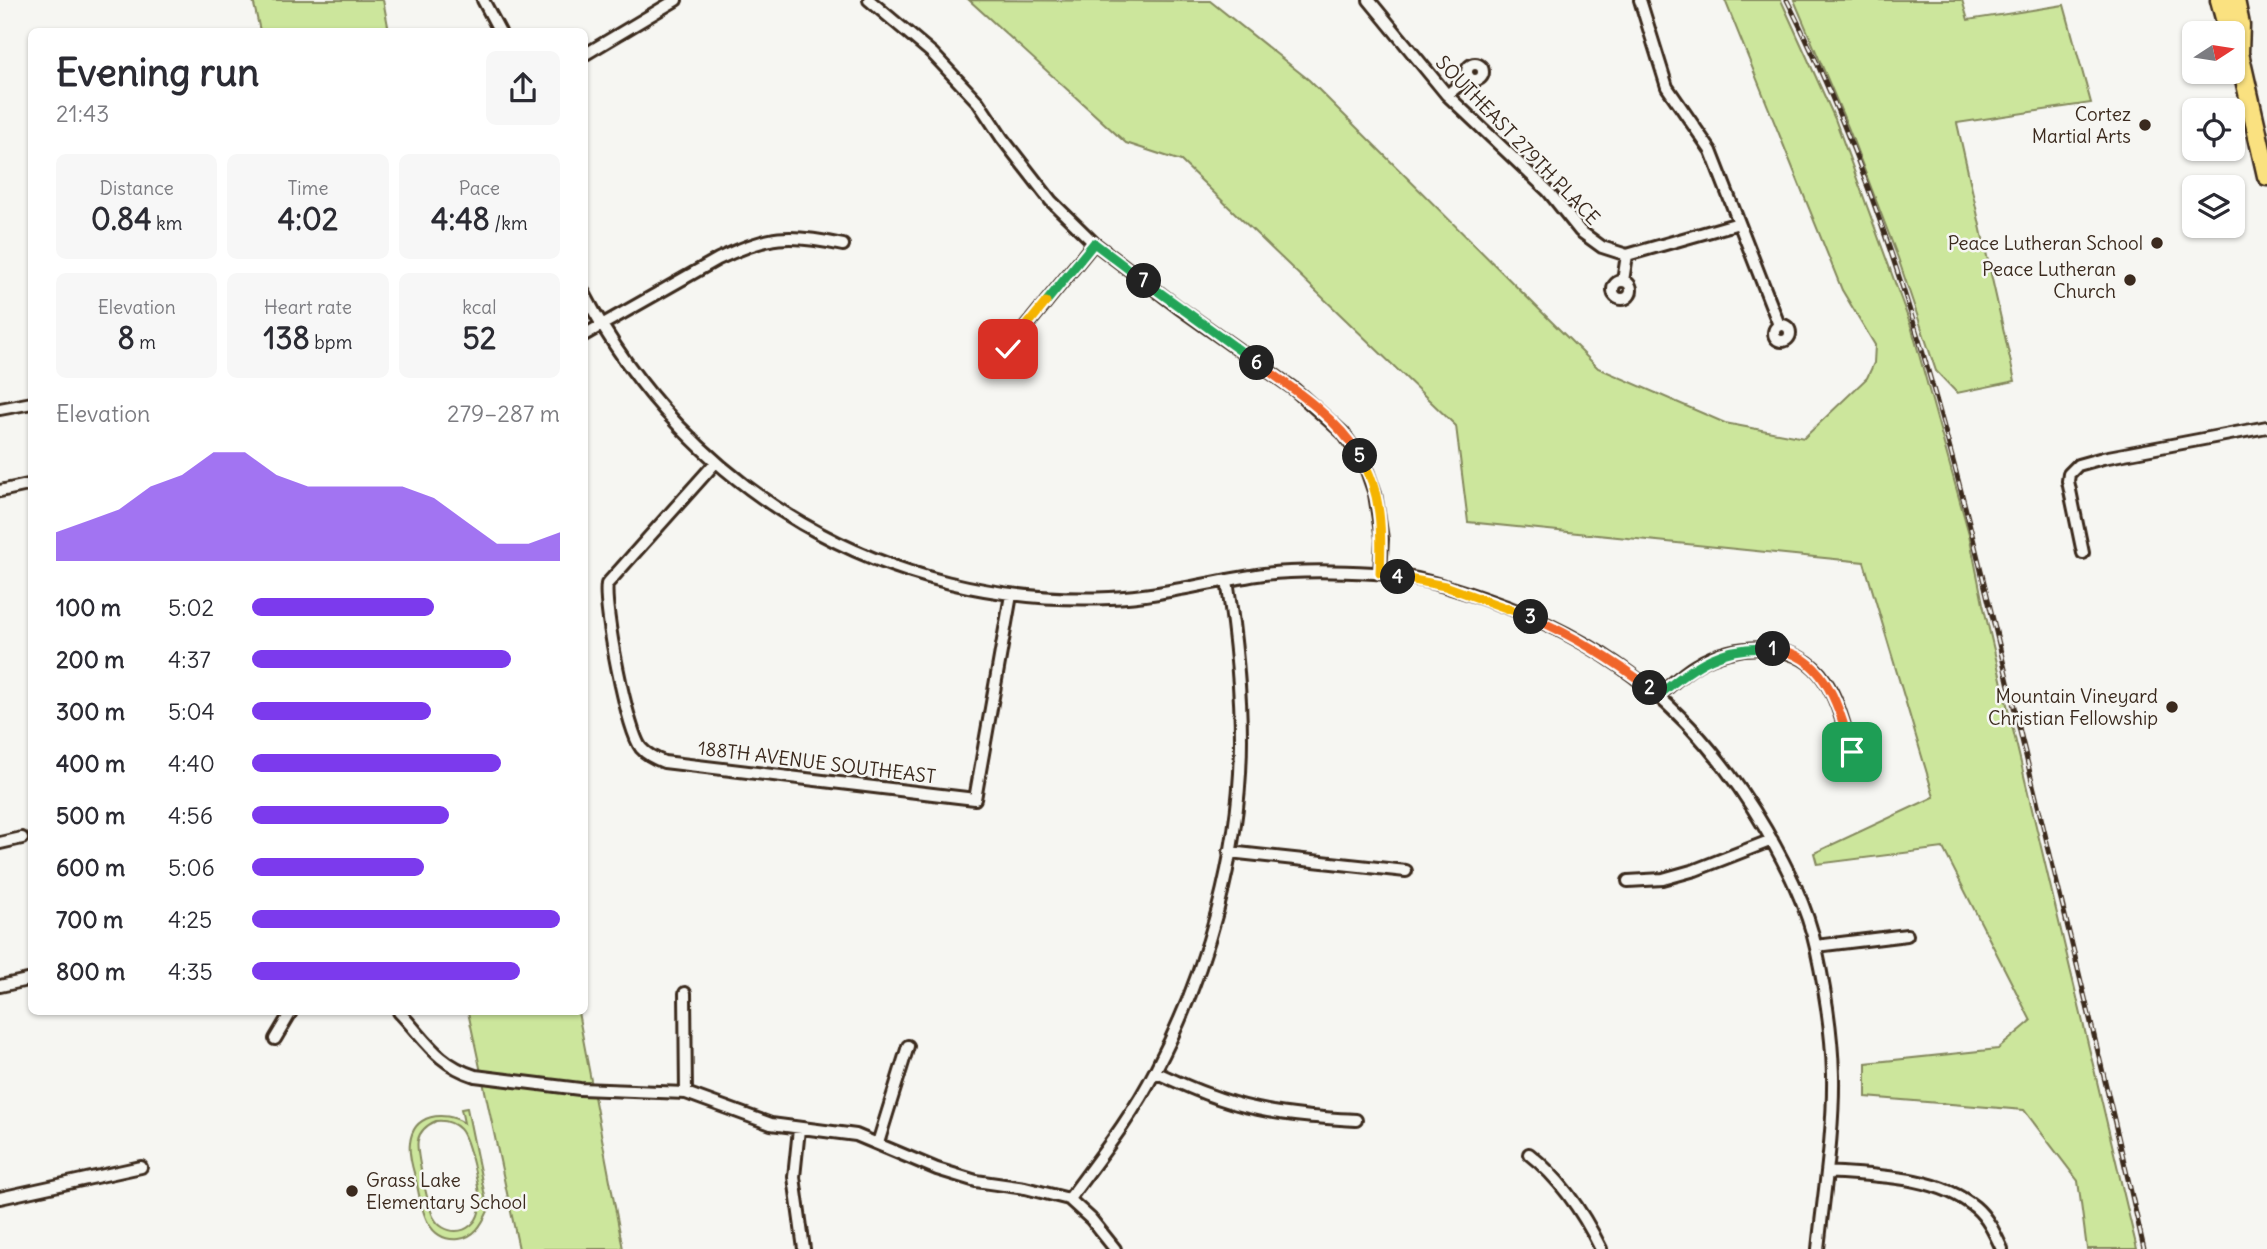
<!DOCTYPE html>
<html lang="en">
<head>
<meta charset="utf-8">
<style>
	:root { --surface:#fff; --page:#f7f7f7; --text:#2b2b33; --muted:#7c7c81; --accent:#7c3aed }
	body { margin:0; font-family:Delius,sans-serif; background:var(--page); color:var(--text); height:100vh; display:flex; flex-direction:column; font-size:26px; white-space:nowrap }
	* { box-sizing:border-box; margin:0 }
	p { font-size:23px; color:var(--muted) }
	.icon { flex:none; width:38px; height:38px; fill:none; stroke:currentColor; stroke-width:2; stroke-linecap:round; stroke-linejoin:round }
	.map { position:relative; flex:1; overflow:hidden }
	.panel { position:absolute; left:28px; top:28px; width:560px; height:987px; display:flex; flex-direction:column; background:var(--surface); border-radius:10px; box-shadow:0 2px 5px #0004 }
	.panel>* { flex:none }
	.needle { width:46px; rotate:78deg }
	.buttons { position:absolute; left:2182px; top:21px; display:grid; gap:14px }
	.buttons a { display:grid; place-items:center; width:63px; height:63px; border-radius:10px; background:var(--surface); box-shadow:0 2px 5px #0004; font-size:35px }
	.pin { position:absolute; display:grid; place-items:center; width:60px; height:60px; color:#fff; margin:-30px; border-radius:14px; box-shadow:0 4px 10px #0006 }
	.km { position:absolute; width:35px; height:35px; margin:-18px; border-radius:50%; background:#222; color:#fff; font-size:19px; line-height:35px; text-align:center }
	.round { display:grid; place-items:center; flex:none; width:74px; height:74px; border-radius:10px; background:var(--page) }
	.head { display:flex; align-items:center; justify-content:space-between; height:119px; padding:0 28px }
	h1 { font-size:38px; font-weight:700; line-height:52px }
	.stats { display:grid; grid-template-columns:repeat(3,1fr); gap:10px; height:119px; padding:7px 28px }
	.stats div { display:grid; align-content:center; border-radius:10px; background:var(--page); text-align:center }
	.stats b { font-size:30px; font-weight:700 }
	.stats small { font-size:19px; font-weight:400 }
	.stats p { font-size:19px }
	.chart { height:196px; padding:14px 28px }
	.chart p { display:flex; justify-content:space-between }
	.chart svg { width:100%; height:126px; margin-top:7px; fill:var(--accent); opacity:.7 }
	ul { padding:0 28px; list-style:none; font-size:23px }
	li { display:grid; grid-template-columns:112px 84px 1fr; align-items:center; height:52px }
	li i { height:18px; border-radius:9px; background:var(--accent) }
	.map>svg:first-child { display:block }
</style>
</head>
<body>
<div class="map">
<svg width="2267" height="1249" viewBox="0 0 2267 1249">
	<rect width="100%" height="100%" fill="#f6f6f2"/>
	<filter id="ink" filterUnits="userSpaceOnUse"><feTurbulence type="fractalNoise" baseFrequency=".0143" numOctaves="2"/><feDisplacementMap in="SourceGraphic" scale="14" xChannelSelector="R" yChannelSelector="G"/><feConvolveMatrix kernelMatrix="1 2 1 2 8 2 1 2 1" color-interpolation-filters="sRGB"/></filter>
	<g filter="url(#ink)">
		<path fill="#cce69c" stroke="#84885d" stroke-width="2" fill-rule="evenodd" d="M253 0H383L389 31H260Z
			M969 0 1210 1 1309 80 1598 368 1725 423 1804 438 1867 378 1874 363 1875 345 1842 290 1725 0H1781L1835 119 1912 329 1969 534 1983 604 2137 1249H2087L2078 1181 2024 1110 1866 1097V1063L1998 1049 2031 1021 1943 848 1817 864 1814 853 1934 797 1864 562 1468 522 1456 426 1181 161 1126 143Z
			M1794 0H1962L1968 20 2064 5 2091 103 1957 123 2015 381 1957 393 1936 371 1898 258 1848 127Z
			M468 1012H578L623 1249H519Z
			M467 1108 488 1211C482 1224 475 1237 459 1239 425 1243 421 1204 416 1180 413 1169 408 1155 410 1143 413 1114 444 1110 464 1123L461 1109ZM436 1121C445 1120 453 1122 460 1129 469 1138 483 1200 479 1212 477 1222 467 1231 456 1231 447 1231 438 1226 434 1218 429 1210 415 1149 418 1140 420 1130 427 1125 436 1121Z"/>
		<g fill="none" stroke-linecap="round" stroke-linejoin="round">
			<g stroke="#3b2a1e" stroke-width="16">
				<path id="street" d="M483 0 500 32
					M869 0 932 53 978 102 1002 138 1051 201 1094 243 1178 307 1294 389 1343 433 1365 465 1375 494 1382 539 1380 573
					M1369 0 1447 95 1548 191 1580 231 1602 247 1627 255
					M1640 0 1667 87 1711 151 1779 325
					M584 55 676 0
					M1467 72a8 8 0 1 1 16 0a8 8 0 1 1-16 0Z
					M1447 95 1469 77
					M1627 255 1739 223
					M1613 290a9 9 0 1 1 18 0a9 9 0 1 1-18 0Z
					M1623 281 1627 255
					M584 293C688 491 886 608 1110 598 1162 596 1213 581 1264 574 1300 570 1338 571 1374 573 1411 575 1447 586 1482 598 1610 641 1698 713 1766 830 1787 867 1807 906 1816 948 1825 989 1832 1033 1833 1075 1834 1133 1824 1192 1818 1249
					M1774 333a8 8 0 1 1 16 0a8 8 0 1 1-16 0Z
					M584 335 718 259C769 235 788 233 843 245
					M1008 349 1094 243
					M0 409 32 403
					M716 462 607 584C603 607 627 730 641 748 647 755 656 759 664 762L975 799 1011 595
					M0 491 28 485
					M2083 553 2068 481 2069 474 2078 465 2103 458 2267 427
					M1659 695C1671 685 1683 673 1697 665 1735 642 1799 639 1825 681 1839 702 1844 728 1852 752
					M0 843 22 838
					M1229 852 1406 871
					M1628 881 1663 879 1695 870 1772 840
					M1816 946 1907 935
					M0 986 32 979
					M685 993 686 1093
					M399 1012C425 1039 437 1064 475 1076L580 1089 686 1093 771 1124 856 1135 937 1169 976 1181 1025 1188 1069 1199 1091 1219 1115 1249
					M275 1039 291 1012
					M1155 1072C1188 1087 1222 1102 1258 1109 1290 1116 1323 1118 1356 1120
					M799 1129 794 1177 804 1249
					M878 1143 908 1046
					M1529 1154C1561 1179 1583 1212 1601 1249
					M1827 1172C1875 1176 1936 1175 1975 1207 1988 1218 1995 1234 2002 1249
					M0 1198 141 1167
					M1069 1199C1099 1158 1132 1117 1155 1071 1207 973 1241 851 1241 739 1241 686 1235 633 1227 580"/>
			</g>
			<g stroke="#3b2a1e" stroke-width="23">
				<path id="primary" d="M2220 0 2229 33
					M2235 0 2240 25 2239 53
					M2233 42 2239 53 2267 176"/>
			</g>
			<use href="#street" stroke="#f6f6f2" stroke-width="10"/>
			<use href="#primary" stroke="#fae180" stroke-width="18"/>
			<g stroke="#3b2a1e" stroke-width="5">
				<path id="rail" d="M1787 0C1901 227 1957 469 2016 715 2059 893 2104 1070 2144 1249"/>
			</g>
			<use href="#rail" stroke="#f6f6f2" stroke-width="2.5" stroke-dasharray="8" stroke-linecap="butt"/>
		</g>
	</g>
	<g fill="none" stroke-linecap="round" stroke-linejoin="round" filter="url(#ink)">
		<g stroke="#fff" stroke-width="14">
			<path id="split-1" d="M1773 649C1827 654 1839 710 1852 752"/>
		</g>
		<g stroke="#fff" stroke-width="14">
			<path id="split-2" d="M1650 688 1659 695C1694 665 1724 644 1773 649"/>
		</g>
		<g stroke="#fff" stroke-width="14">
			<path id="split-3" d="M1531 617C1574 636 1612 659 1650 688"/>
		</g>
		<g stroke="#fff" stroke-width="14">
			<path id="split-4" d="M1398 577 1445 586 1531 617"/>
		</g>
		<g stroke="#fff" stroke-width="14">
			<path id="split-5" d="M1360 456C1382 491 1382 534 1380 573L1398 577"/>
		</g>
		<g stroke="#fff" stroke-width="14">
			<path id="split-6" d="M1257 363C1294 389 1336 417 1360 456"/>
		</g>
		<g stroke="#fff" stroke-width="14">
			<path id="split-7" d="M1144 281 1257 363"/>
		</g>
		<g stroke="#fff" stroke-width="14">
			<path id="split-8" d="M1046 302 1094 243 1144 281"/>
		</g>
		<g stroke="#fff" stroke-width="14">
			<path id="split-9" d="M1008 349 1046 302"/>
		</g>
		<use href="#split-1" stroke="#f0652b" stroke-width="9"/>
		<use href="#split-2" stroke="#22a559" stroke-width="9"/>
		<use href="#split-3" stroke="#f0652b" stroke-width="9"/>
		<use href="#split-4" stroke="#f5b400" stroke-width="9"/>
		<use href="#split-5" stroke="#f5b400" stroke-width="9"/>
		<use href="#split-6" stroke="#f0652b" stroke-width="9"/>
		<use href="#split-7" stroke="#22a559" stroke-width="9"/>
		<use href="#split-8" stroke="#22a559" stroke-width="9"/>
		<use href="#split-9" stroke="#f5b400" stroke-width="9"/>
	</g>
	<g fill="#3b2a1e" stroke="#f6f6f2" stroke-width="2.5">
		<circle cx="2145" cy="125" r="7"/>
		<circle cx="2157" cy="243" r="7"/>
		<circle cx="2130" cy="280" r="7"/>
		<circle cx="2172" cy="707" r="7"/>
		<circle cx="352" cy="1191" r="7"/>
	</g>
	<g text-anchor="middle" stroke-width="5" stroke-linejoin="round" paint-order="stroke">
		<g font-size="19" fill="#3b2a1e" stroke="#f6f6f2" text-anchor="end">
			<text x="2131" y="121">Cortez<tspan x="2131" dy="22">Martial Arts</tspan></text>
			<text x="2143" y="250">Peace Lutheran School</text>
			<text x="2116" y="276">Peace Lutheran<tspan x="2116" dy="22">Church</tspan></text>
			<text x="2158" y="703">Mountain Vineyard<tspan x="2158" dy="22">Christian Fellowship</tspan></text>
			<text x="366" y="1187" text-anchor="start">Grass Lake<tspan x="366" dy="22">Elementary School</tspan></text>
		</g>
		<g font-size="19" fill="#3b2a1e" stroke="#f6f6f2">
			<text transform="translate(1518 140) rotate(46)" y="7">SOUTHEAST 279TH PLACE</text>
			<text transform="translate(817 762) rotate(7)" y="7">188TH AVENUE SOUTHEAST</text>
		</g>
	</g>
</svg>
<div class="buttons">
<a><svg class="needle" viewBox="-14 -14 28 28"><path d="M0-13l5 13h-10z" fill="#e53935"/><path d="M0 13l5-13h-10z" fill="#7c7c81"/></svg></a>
<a><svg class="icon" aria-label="locate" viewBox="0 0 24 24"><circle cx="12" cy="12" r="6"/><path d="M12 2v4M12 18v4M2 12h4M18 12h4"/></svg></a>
<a><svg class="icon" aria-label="layers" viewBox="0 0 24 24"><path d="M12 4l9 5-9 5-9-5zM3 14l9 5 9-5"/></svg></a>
</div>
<div class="pin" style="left:1852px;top:752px;background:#1e9e55"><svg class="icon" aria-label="arrive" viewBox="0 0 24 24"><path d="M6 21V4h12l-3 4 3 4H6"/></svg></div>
<div class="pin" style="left:1008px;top:349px;background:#d93025"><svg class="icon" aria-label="check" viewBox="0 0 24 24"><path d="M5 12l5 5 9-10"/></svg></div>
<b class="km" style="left:1773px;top:649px">1</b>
<b class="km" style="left:1650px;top:688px">2</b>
<b class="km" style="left:1531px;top:617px">3</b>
<b class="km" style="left:1398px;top:577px">4</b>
<b class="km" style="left:1360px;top:456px">5</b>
<b class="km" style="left:1257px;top:363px">6</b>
<b class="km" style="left:1144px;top:281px">7</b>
<section class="panel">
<div class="head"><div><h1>Evening run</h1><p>21:43</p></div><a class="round"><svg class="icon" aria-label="share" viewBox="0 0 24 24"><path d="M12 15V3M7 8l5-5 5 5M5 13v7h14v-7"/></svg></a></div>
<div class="stats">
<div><p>Distance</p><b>0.84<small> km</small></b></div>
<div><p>Time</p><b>4:02</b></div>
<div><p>Pace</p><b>4:48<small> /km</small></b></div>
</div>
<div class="stats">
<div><p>Elevation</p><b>8<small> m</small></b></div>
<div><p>Heart rate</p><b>138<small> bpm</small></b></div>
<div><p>kcal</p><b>52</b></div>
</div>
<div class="chart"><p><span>Elevation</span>279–287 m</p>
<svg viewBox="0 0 160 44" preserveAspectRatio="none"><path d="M0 44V34L10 30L20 26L30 18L40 14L50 6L60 6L70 14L80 18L90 18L100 18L110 18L120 22L130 30L140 38L150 38L160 34V44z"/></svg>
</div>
<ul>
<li><b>100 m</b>5:02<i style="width:59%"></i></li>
<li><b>200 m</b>4:37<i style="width:84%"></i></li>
<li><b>300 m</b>5:04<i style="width:58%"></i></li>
<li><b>400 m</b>4:40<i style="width:81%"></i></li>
<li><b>500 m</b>4:56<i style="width:64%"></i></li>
<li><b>600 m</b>5:06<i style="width:56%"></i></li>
<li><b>700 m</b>4:25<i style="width:100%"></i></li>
<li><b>800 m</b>4:35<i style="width:87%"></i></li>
</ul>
</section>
</div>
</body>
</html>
